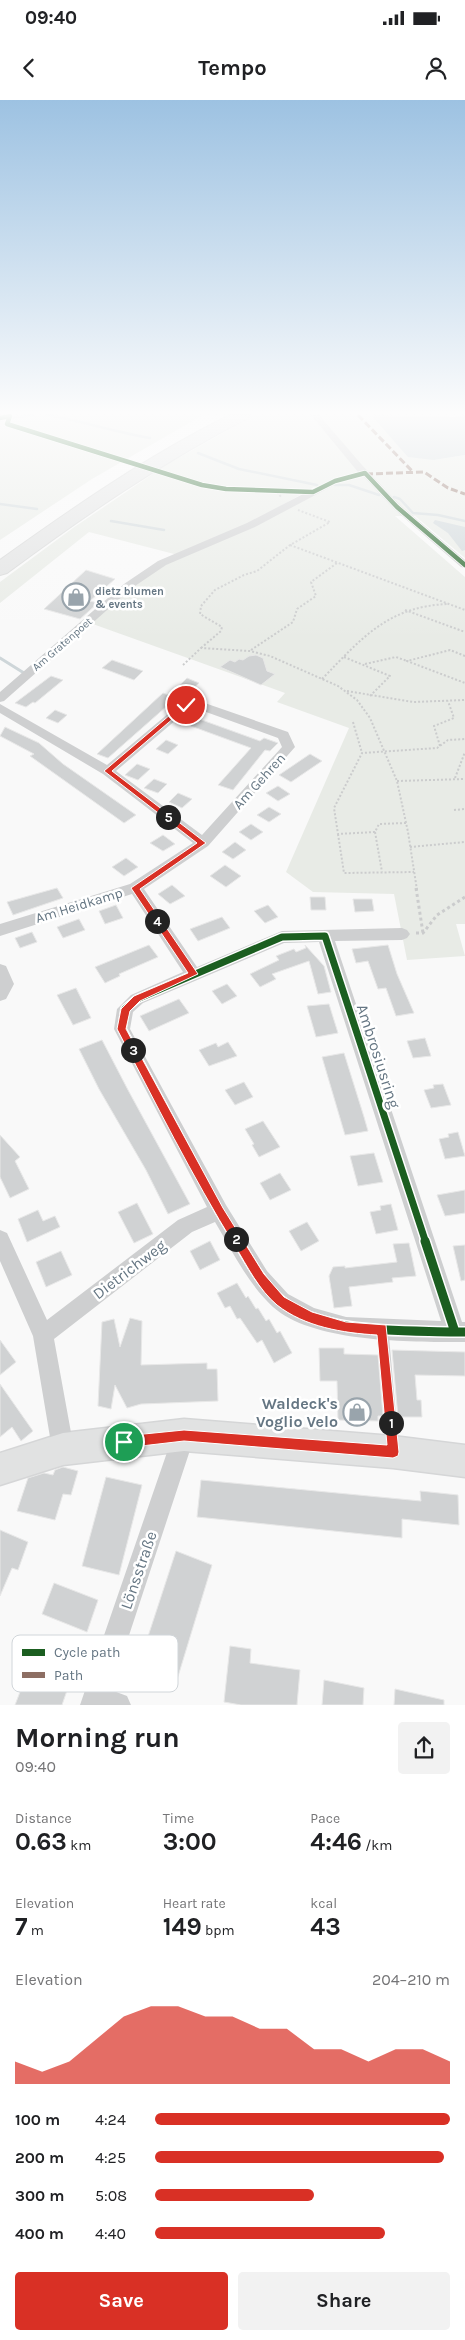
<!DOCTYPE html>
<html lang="en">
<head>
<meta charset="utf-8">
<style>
	:root { --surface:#fff; --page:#f2f2f2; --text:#202124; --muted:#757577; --accent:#d93025 }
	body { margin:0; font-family:Karla,sans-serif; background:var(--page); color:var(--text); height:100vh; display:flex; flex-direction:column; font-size:19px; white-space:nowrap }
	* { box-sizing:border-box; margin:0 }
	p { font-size:16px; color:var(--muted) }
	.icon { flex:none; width:28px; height:28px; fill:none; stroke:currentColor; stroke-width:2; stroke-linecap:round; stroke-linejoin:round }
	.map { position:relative; height:1605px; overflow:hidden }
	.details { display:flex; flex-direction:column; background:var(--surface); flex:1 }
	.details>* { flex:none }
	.pin { position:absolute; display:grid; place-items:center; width:42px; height:42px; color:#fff; margin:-21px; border:2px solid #fff; border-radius:50%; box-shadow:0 1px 5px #0007 }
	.km { position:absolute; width:25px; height:25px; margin:-12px; border-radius:50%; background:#222; color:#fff; font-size:14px; line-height:25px; text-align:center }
	.round { display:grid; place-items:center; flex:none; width:52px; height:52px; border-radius:5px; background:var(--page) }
	.headline { display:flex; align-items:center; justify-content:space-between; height:85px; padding:0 15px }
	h1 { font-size:28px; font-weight:700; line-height:38px }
	.metrics { display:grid; grid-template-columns:repeat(3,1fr); gap:8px; height:85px; padding:5px 15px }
	.metrics div { display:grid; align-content:center }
	.metrics b { font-size:25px; font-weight:700 }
	.metrics small { font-size:14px; font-weight:400 }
	.metrics p { font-size:14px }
	.chart { height:140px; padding:10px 15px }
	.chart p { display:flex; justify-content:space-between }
	.chart svg { width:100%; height:90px; margin-top:5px; fill:var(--accent); opacity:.7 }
	.action { display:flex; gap:10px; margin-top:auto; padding:10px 15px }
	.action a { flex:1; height:58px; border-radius:5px; background:var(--accent); color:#fff; font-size:20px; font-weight:700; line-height:58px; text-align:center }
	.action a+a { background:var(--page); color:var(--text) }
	ul { padding:0 15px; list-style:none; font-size:16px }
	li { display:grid; grid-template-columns:80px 60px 1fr; align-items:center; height:38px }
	li i { height:12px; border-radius:6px; background:var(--accent) }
	.status { display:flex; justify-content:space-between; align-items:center; height:35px; padding:0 25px; background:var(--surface); direction:ltr }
	.status svg { height:14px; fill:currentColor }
	header { display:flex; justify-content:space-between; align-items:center; height:65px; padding:0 15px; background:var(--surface); font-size:22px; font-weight:700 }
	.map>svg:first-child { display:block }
</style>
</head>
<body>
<div class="status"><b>09:40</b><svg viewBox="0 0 49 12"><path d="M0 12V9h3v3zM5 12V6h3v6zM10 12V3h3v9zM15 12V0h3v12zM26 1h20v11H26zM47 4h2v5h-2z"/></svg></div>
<header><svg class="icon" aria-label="back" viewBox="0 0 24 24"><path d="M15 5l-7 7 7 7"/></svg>Tempo<svg class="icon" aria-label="person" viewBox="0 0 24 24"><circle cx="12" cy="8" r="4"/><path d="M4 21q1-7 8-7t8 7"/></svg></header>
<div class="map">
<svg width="465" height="1605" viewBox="0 0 465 1605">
	<rect width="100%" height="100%" fill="#f9f9f9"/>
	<path fill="#e8ebe6" d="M0 315H203L92 379 0 440Z
		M255 315H378L372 316 434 360 465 355V458L415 416H395L465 477V824H456L465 856 407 860 394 794 313 792 286 772 349 628 277 602 285 593 90 523 132 487 165 464 253 427 324 390 314 387 249 424 178 455 89 432 0 503V482L73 428 166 365Z"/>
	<path fill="#ced6d9" d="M378 315 454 317 465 315V355L434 360 408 357 372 316Z
		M435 420 465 427V450L462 451 448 433 433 423Z"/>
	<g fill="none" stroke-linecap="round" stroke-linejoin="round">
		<path stroke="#ced6d9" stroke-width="2.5" d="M47 315C82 321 115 332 150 338
			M10 318 33 315
			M198 353 239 369 317 385
			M335 385H349L379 395
			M394 397 400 399 413 413 438 415 465 421
			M0 404 37 409
			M111 421 164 430"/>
		<path stroke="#ced6d9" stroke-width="3" d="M0 558 24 573"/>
	</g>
	<path fill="#d0d2d3" stroke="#e8e8e8" d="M86 470 115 479 90 501 98 503 80 519 44 509Z
		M256 555 263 558 267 571 275 574 261 585 220 567 230 560 235 562 239 559 243 560 249 556Z
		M112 560 143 571 134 580 102 568Z
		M51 576 63 580 35 603 33 602 26 607 15 603Z
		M187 578 199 583 189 592 177 588Z
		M163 593 176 598 108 658 97 654Z
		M55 610 67 615 58 623 46 618Z
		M188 615 260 641 264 638 278 643 270 651 265 650 233 690 218 685 251 648 180 622Z
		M5 627 39 643 63 664 136 715 124 723 30 656 34 654 0 636Z
		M166 640 178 645 168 654 156 649Z
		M310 654 322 661 291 682 279 675Z
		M137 664 150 669 138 680 125 675Z
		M154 679 167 684 158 693 144 688Z
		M278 686 290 694 278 701 266 693Z
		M178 693 192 699 182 708 169 702Z
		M269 707 281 714 269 722 257 715Z
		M251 724 263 732 251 740 239 732Z
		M163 735 175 744 163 751 150 743Z
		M235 742 246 750 233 759 222 752Z
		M126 758 138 767 124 776 112 767Z
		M225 765 241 776 226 787 210 776Z
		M172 785 185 796 170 804 158 794Z
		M57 788 63 798 13 815 7 802Z
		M310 797H325L326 810H311Z
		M353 799H372L374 811 355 812Z
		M116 805 123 818 105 824 99 811Z
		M268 805 278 817 265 823 254 811Z
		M222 817 230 828 198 841 190 829Z
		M79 819 85 830 63 838 57 827Z
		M32 832 37 842 20 848 15 838Z
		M149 845 158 857 119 874 120 876 105 883 95 867Z
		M305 845 324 866 331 892 318 894 309 861 272 874 276 879 260 887 250 874 279 860 276 856 294 849 296 852 306 848Z
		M388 845 397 874 414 913 396 916 386 888 378 889 368 861 356 863 352 849Z
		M227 884 237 896 222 904 212 891Z
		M76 888 91 918 73 925 57 895Z
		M179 899 189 913 149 931 140 916Z
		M329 904 338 933 316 937 307 906Z
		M425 938 431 956 413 958 407 941Z
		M102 940 128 990 190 1104 168 1114 146 1070 99 989 79 949Z
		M228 942 237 956 209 966 199 950 216 943 218 947Z
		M344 953 364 1017 368 1031 345 1035 322 957Z
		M244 982 253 997 235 1005 225 990Z
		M443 984 451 1005 431 1008 424 990 434 988 433 985Z
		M263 1021 280 1047 259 1057 252 1045 254 1044 245 1029Z
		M458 1032 465 1056 445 1059 439 1039 449 1037 448 1034Z
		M0 1035 20 1057 15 1061 29 1089 10 1098 0 1077Z
		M374 1053 383 1082 358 1086 350 1056Z
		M280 1073 291 1090 270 1100 260 1083Z
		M465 1090V1113L445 1116 437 1095Z
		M137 1103 153 1134 134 1143 118 1112Z
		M391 1104 398 1130 376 1134 370 1112 381 1110 380 1106Z
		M38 1110 43 1121 55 1116 60 1127 27 1142 18 1119Z
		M307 1122 319 1141 301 1151 289 1131Z
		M210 1141 220 1160 200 1170 190 1151Z
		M409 1143 416 1176 392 1178 393 1182 349 1187 352 1206 334 1208 329 1176 333 1167 345 1166V1168L397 1162 393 1144Z
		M465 1145V1180L461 1181 453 1146Z
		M61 1151 72 1175 46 1187 36 1162Z
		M237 1183 246 1198 248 1196 256 1209 258 1208 266 1221 269 1219 277 1233 280 1231 292 1253 274 1263 262 1240 257 1243 240 1218 237 1219 230 1206 225 1208 217 1193Z
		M130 1218 142 1221 141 1265 207 1263V1269H217L218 1301 141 1304 127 1308 115 1285 111 1309 98 1306 102 1222 114 1219 120 1247Z
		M0 1240 16 1262 0 1275Z
		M319 1248H344V1254L378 1255 383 1316H378V1321L338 1320 337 1281H320Z
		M392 1250 465 1252V1276L415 1275 417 1300H421L422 1317H398Z
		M0 1284 33 1331 21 1341 12 1327 0 1337Z
		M63 1367 78 1371 71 1395 63 1394 55 1420 17 1411 28 1378 44 1373 53 1375 55 1370Z
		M106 1377 142 1385 119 1475 82 1466Z
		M201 1380 421 1401 420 1391 458 1395 459 1425 402 1419V1438L197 1417Z
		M0 1430 28 1442 18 1470 12 1468 0 1496Z
		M176 1451 212 1465 176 1583 138 1567Z
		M54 1483 98 1500 87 1532 42 1514Z
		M41 1537 80 1553 62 1605H15Z
		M230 1546 251 1549 250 1563 300 1570 297 1605H241L224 1602Z
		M324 1580 364 1588 363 1605H322Z
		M395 1589 444 1600V1605H394Z"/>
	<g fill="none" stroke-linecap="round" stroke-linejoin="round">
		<g stroke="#d5d6d7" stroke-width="3">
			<path id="secondary" d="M184 1319 393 1336 465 1345V1377L393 1368 184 1351 63 1365 0 1385V1353L63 1333Z"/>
		</g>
		<g stroke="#d5d6d6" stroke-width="2">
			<path id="highway" d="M230 315H250L248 318C162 362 84 416 7 473L0 475V460C74 407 149 355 230 315Z"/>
		</g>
		<path stroke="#cbcccd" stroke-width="2" stroke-dasharray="2 2" stroke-linecap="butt" d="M277 392 282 398
			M290 445 465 510
			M405 510 465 532
			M201 548 221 531 222 527 200 514 201 506 215 490 244 475 257 471 290 445 330 422 298 410
			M251 550 293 522 297 509 316 496 311 482 337 463
			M465 556 450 550 407 561 465 583
			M344 557 390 576 370 596
			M365 564 396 557 407 561
			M183 565 201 548 250 551 270 556 338 586 357 600 370 618 397 681 408 732 417 790
			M322 579C362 538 388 506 449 504
			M347 591 413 602 465 600
			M353 622 362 653
			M440 646 434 626 454 618 448 601
			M455 678 465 652
			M397 681 465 679
			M454 710 465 709
			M406 723 379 724 375 732 338 734 334 708 362 653 437 648 448 640 465 639
			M375 732 382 772
			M338 734 344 773 414 772
			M410 747 465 742"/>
		<path stroke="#cbcccd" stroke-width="3" stroke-dasharray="3 3" stroke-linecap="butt" d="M416 788 423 833
			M416 833H423L437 815 465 797"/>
		<path stroke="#cecfd0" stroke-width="11" d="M383 1231 393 1344"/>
		<path fill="#cecfd0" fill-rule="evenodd" d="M311 315H319L362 365 400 405 465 460V468L461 467 394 409 363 376 338 383 255 427 166 465 132 488 4 601 0 602V592L124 484 158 461 247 423 332 379 358 372Z
			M196 600 288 632 295 647 208 746 144 789 197 867 282 831 402 828 407 830 410 834 407 838 402 840 335 841 462 1222H465V1242C412 1242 313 1243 273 1207 248 1184 232 1151 215 1122L192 1132 54 1239 74 1349 71 1357 63 1360 55 1357 52 1349 33 1236 0 1161V1130L7 1133 47 1220 178 1120 207 1107 114 929 117 909 131 895 183 872 132 794 0 836V824L130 784 193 743 103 674 0 613V604L107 665 182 602ZM190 608H195L278 638 282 647 202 735 116 671ZM319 842 441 1221 346 1217 314 1208 288 1194 267 1171 226 1105 130 929 133 912 143 903 284 843Z
			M0 864 6 866 14 884 6 899 0 901Z
			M184 1324 192 1327 195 1335 111 1590 127 1596 131 1605H80L173 1335 176 1327Z"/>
		<use href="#secondary" fill="#e1e2e2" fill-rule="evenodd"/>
		<use href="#highway" fill="#e1e2e2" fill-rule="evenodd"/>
		<path stroke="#8d6e63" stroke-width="3" stroke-dasharray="7 3" stroke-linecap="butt" d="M358 315 413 372
			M366 374 424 372 448 388 465 394"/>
		<g stroke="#fff" stroke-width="6">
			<path id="cycleway-far2" d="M0 318 10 316 7 324 202 385 226 389 313 392 335 381 365 373 397 407 465 465"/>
		</g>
		<g stroke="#fff" stroke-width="10">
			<path id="cycleway-far1" d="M238 1143 219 1111 122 929 125 909 137 899 282 837 325 836 426 1143"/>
		</g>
		<g stroke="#fff" stroke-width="12">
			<path id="cycleway" d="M238 1141C250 1162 262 1184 280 1200 321 1235 404 1230 455 1232
				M425 1141 455 1232
				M455 1232H465"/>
		</g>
		<use href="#cycleway-far2" stroke="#1b5e20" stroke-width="4.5"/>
		<use href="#cycleway-far1" stroke="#1b5e20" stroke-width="7"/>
		<use href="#cycleway" stroke="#1b5e20" stroke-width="9"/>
	</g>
	<linearGradient id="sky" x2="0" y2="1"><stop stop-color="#9dc2e2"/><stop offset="0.58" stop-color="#fcfcfc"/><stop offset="1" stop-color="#fcfcfc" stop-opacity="0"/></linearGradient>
	<rect width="465" height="539" fill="url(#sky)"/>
	<path fill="#d93025" stroke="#fff" d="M184 603 189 605 112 671 206 743 140 789 198 874 140 901 130 911 126 929 223 1108 264 1174 284 1197 312 1212 346 1222 386 1225 399 1352 398 1356 393 1358 184 1341 124 1348 119 1346 118 1342 119 1338 124 1336 184 1330 387 1345 377 1235C343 1233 305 1227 277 1205 259 1190 247 1166 235 1146 192 1076 155 1002 117 929L121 909 134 896 188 873 131 788 197 743 104 671Z"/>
	<defs>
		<g id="shop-ring" transform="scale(1.4375)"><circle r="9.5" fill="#fff" stroke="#99a4ac" stroke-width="1.5"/><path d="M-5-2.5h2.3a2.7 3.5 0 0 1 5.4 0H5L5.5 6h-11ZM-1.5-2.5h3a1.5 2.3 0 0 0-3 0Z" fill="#99a4ac"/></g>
	</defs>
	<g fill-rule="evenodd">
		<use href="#shop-ring" x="76" y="497"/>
		<use href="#shop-ring" x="357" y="1312"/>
	</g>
	<g text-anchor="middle" stroke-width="5" stroke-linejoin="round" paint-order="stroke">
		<g font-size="11" font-weight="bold" fill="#657683" stroke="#fff" text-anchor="start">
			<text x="95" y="495">dietz blumen<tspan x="95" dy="13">&amp; events</tspan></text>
		</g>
		<g font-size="11" fill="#657683" stroke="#fff">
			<text transform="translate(62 544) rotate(-41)" y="4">Am Gratenpoet</text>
		</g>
		<g font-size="14" fill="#657683" stroke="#fff">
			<text transform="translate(259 681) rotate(-48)" y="5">Am Gehren</text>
			<text transform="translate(79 805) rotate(-17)" y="5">Am Heidkamp</text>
		</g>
		<g font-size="16" fill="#657683" stroke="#fff">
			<text transform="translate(379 956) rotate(72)" y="6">Ambrosiusring</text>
			<text transform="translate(129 1169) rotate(-37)" y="6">Dietrichweg</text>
			<text transform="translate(138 1470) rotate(-71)" y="6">Lönsstraße</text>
		</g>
		<g font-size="16" font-weight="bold" fill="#657683" stroke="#fff" text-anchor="end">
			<text x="338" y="1309">Waldeck's<tspan x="338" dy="18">Voglio Velo</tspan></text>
		</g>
	</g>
	<rect x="12" y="1535" width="166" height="57" rx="8" fill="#fff" stroke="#d1d6da" stroke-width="1"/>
	<rect x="22" y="1549" width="23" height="7" fill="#1b5e20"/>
	<rect x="22" y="1572" width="23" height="6" fill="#8d6e63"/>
	<g font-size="14" fill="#657683">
		<text x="54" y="1557">Cycle path</text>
		<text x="54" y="1580">Path</text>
	</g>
</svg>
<div class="pin" style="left:124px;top:1342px;background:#1e9e55"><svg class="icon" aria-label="arrive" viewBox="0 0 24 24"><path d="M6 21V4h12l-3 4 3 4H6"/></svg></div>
<div class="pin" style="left:186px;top:605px;background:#d93025"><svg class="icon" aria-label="check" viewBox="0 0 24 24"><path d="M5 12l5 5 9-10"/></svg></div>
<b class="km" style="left:391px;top:1323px">1</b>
<b class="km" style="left:236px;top:1139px">2</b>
<b class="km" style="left:133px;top:950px">3</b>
<b class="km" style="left:157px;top:821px">4</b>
<b class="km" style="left:168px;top:717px">5</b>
</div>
<section class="details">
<div class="headline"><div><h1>Morning run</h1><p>09:40</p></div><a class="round"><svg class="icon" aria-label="share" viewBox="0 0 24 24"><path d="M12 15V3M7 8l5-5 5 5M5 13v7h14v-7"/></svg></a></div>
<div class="metrics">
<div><p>Distance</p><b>0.63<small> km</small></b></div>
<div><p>Time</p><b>3:00</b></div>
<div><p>Pace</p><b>4:46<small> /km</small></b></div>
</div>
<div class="metrics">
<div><p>Elevation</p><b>7<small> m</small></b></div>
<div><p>Heart rate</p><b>149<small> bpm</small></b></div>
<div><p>kcal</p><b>43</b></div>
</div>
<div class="chart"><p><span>Elevation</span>204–210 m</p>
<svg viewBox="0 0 160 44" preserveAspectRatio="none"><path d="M0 44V33L10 38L20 33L30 22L40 11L50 6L60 6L70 11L80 11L90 17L100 17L110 27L120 27L130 33L140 27L150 27L160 33V44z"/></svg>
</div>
<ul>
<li><b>100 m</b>4:24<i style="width:100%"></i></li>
<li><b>200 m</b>4:25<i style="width:98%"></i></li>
<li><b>300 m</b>5:08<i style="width:54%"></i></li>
<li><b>400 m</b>4:40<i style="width:78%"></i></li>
</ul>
<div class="action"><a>Save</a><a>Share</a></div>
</section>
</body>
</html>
